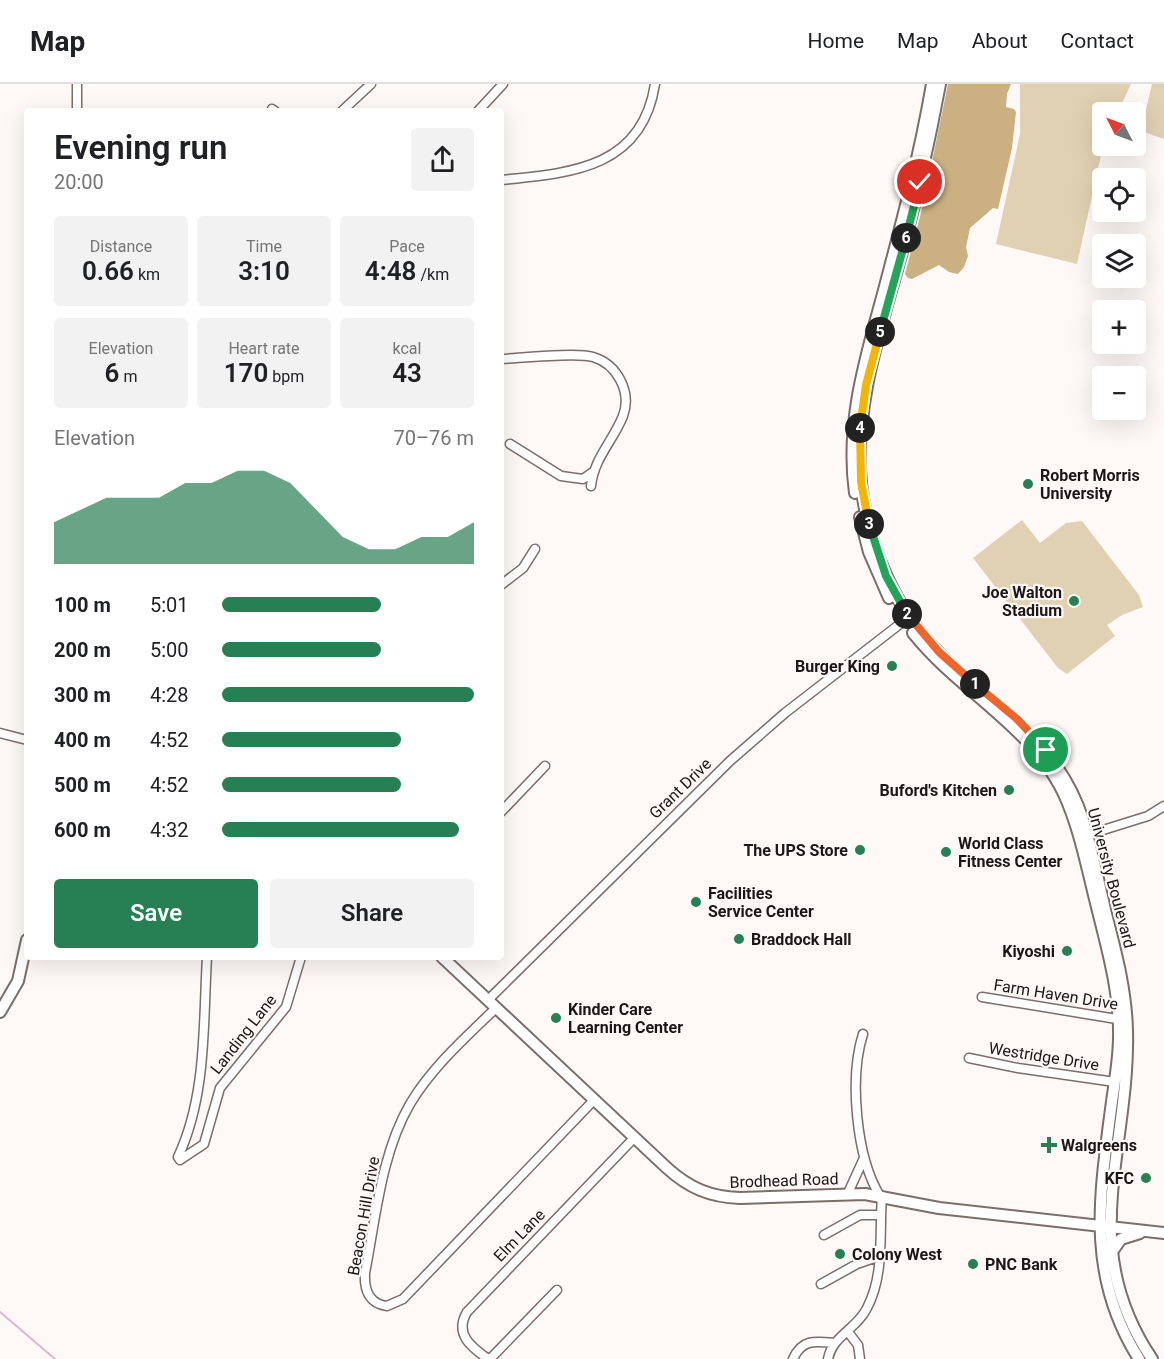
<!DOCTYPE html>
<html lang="en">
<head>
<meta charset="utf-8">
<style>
	:root { --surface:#fff; --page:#f2f2f2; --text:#202124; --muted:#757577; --line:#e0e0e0; --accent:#277f54 }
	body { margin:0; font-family:Roboto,sans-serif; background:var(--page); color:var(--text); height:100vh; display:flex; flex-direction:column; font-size:22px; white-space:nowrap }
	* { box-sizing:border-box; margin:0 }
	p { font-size:20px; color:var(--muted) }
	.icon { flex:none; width:33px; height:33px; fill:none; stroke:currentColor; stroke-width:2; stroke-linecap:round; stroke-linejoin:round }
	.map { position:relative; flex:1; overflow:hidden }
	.side { position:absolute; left:24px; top:24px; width:480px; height:852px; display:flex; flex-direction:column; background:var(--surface); border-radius:6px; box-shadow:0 6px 24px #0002 }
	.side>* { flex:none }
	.needle { width:39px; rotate:312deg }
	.fabs { position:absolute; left:1092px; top:18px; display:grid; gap:12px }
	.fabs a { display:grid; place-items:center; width:54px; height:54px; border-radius:6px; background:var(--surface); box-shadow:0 6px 24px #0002; font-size:30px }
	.pin { position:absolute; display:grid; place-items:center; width:51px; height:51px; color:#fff; margin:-26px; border:3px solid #fff; border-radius:50%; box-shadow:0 2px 6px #0007 }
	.km { position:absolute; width:30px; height:30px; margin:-15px; border-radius:50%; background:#222; color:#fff; font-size:16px; line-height:30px; text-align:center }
	.round { display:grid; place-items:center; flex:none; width:63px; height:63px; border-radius:6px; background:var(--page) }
	.summary { display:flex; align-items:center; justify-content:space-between; height:102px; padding:0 30px }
	h1 { font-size:33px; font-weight:600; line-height:45px }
	.figures { display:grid; grid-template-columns:repeat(3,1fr); gap:9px; height:102px; padding:6px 30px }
	.figures div { display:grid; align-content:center; border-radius:6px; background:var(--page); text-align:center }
	.figures b { font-size:26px; font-weight:600 }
	.figures small { font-size:16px; font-weight:400 }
	.figures p { font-size:16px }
	.chart { height:168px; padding:12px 30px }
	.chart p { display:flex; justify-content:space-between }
	.chart svg { width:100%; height:108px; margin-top:6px; fill:var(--accent); opacity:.7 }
	.action { display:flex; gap:12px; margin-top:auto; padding:12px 30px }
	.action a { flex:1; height:69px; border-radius:6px; background:var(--accent); color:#fff; font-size:24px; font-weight:600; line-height:69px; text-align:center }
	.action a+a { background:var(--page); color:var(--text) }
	ul { padding:0 30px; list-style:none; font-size:20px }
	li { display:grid; grid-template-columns:96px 72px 1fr; align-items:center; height:45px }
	li i { height:15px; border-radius:8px; background:var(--accent) }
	header { display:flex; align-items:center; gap:36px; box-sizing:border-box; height:84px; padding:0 30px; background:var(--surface); border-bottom:2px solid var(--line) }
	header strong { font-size:28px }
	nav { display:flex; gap:33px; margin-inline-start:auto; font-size:21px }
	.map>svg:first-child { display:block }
</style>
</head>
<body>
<header>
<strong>Map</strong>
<nav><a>Home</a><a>Map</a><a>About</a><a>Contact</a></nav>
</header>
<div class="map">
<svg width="1164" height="1275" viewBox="0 0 1164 1275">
	<rect width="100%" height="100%" fill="#fef8f6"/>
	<path fill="#e1d1b3" d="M1020 0H1131L1118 28H1102L1103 62 1077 180 996 160 1020 50Z
		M1152 0H1164V55L1141 47Z
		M1022 436 1040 459 1066 439 1082 437 1139 511 1143 523 1122 531 1107 541 1115 552 1067 590 1058 584 973 474Z"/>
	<path fill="#cbb081" d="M948 0H1011L1007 10 1006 23 1014 25 1016 28 1012 64 998 125 993 124 970 144 966 163 968 172 964 183 958 190 949 188 939 181 912 195 908 194 905 190 923 121Z"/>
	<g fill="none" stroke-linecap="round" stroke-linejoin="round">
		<path stroke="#e4b3d2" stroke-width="2" d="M0 1228 55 1275"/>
		<g stroke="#7b6d6a" stroke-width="11">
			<path id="minor" d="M272 25 275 27
				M77 27V0
				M342 27 371 0
				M478 27 503 0
				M501 96C570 89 642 85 655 0
				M501 275C521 274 577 268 593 273 617 280 632 308 623 332 613 357 594 374 591 402
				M510 360 561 392 583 395 593 388
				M501 501 523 484 535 465
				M0 649 27 656
				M501 728 545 682
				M1087 751 1148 732 1164 722
				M207 873C203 940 207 1011 178 1073L180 1076 204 1060 220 1004 286 923 301 873
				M982 913 1123 936
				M488 916 730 677 785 629 909 533
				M496 924C466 953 432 983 410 1020 381 1070 376 1133 365 1189 364 1206 369 1220 387 1222L403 1215 594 1016
				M863 950C849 994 856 1073 880 1112
				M969 974 1018 984 1115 998
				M848 1109 864 1074
				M824 1151 860 1131H881
				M821 1200 857 1180 880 1172
				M848 1248 858 1261 860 1275
				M488 1275C471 1263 454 1250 467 1228L634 1054
				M490 1275 557 1206
				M793 1275C802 1255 815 1257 834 1259
				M828 1275C832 1252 857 1245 867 1224 885 1190 879 1149 882 1112"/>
		</g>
		<g stroke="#7b6d6a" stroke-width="14">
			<path id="major" d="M940 0C929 59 916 117 900 175 880 248 854 322 861 399 868 462 895 526 941 571 996 625 1058 657 1083 736 1092 767 1099 799 1106 830 1116 869 1126 906 1127 946 1130 1067 1075 1161 1152 1275
				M855 409C845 338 866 273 884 206 902 138 920 70 932 0
				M860 433 869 468 889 514
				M913 549C959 607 1031 641 1064 710 1079 743 1086 779 1095 815 1106 860 1120 906 1119 953 1119 977 1114 1001 1111 1025 1099 1116 1087 1193 1139 1275
				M442 873 667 1084C689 1104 710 1113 740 1114L865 1110 939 1124 1164 1149
				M0 928 18 897 27 856
				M1111 1169 1121 1155 1140 1149"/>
		</g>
		<use href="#minor" stroke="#fff" stroke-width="8"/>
		<use href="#major" stroke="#fff" stroke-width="10"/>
	</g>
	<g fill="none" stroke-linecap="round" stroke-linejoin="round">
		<g stroke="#fff" stroke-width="12">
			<path id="split-1" d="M975 600 1017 635 1046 666"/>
		</g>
		<g stroke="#fff" stroke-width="12">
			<path id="split-2" d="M907 530 939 568 975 600"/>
		</g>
		<g stroke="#fff" stroke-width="12">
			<path id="split-3" d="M869 440 886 492 907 530"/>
		</g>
		<g stroke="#fff" stroke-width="12">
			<path id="split-4" d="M860 344 861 398 869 440"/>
		</g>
		<g stroke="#fff" stroke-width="12">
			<path id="split-5" d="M860 344 866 301 880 248"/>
		</g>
		<g stroke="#fff" stroke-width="12">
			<path id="split-6" d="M880 248 906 154"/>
		</g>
		<g stroke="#fff" stroke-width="12">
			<path id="split-7" d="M906 154 920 98"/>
		</g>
		<use href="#split-1" stroke="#f0652b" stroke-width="8"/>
		<use href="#split-2" stroke="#f0652b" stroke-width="8"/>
		<use href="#split-3" stroke="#22a559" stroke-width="8"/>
		<use href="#split-4" stroke="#f5b400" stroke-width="8"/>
		<use href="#split-5" stroke="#f5b400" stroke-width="8"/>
		<use href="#split-6" stroke="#22a559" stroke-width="8"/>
		<use href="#split-7" stroke="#22a559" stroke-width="8"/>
	</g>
	<g fill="#277f54" stroke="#fef8f6" stroke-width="2">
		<circle cx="1028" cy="400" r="6"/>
		<circle cx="1074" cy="517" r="6"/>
		<circle cx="892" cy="582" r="6"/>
		<circle cx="1009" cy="706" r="6"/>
		<circle cx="860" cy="766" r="6"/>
		<circle cx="946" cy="768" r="6"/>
		<circle cx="696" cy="818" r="6"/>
		<circle cx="739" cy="855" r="6"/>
		<circle cx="1067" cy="867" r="6"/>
		<circle cx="556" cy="934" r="6"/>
		<path d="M1046 1052h6v6h6v6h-6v6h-6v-6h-6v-6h6z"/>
		<circle cx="1146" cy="1094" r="6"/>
		<circle cx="840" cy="1170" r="6"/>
		<circle cx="973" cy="1180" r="6"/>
	</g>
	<g text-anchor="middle" stroke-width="4.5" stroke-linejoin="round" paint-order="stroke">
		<g font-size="16" font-weight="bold" fill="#1c1716" stroke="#fef8f6" text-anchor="start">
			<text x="1040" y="397">Robert Morris<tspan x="1040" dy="18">University</tspan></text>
			<text x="1062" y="514" text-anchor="end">Joe Walton<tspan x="1062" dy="18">Stadium</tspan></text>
			<text x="880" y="588" text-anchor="end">Burger King</text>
			<text x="997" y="712" text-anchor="end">Buford's Kitchen</text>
			<text x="958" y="765">World Class<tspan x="958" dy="18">Fitness Center</tspan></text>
			<text x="848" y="772" text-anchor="end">The UPS Store</text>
			<text x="708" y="815">Facilities<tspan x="708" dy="18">Service Center</tspan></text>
			<text x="751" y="861">Braddock Hall</text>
			<text x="1055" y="873" text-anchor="end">Kiyoshi</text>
			<text x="568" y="931">Kinder Care<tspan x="568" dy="18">Learning Center</tspan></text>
			<text x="1061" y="1067">Walgreens</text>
			<text x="1134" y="1100" text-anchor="end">KFC</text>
			<text x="852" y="1176">Colony West</text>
			<text x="985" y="1186">PNC Bank</text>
		</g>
		<g font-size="16" fill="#1c1716" stroke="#fef8f6">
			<text transform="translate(680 704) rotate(-44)" y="6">Grant Drive</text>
			<text transform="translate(1112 794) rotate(75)" y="6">University Boulevard</text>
			<text transform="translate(1056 910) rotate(9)" y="6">Farm Haven Drive</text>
			<text transform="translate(243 950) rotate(-52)" y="6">Landing Lane</text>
			<text transform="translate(1044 972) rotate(9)" y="6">Westridge Drive</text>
			<text transform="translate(784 1096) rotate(-2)" y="6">Brodhead Road</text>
			<text transform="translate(363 1132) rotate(-80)" y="6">Beacon Hill Drive</text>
			<text transform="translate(519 1151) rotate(-46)" y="6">Elm Lane</text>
		</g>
	</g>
</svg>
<div class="fabs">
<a><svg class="needle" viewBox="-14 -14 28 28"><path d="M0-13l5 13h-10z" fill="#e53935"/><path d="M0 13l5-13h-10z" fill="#757577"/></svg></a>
<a><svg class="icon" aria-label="locate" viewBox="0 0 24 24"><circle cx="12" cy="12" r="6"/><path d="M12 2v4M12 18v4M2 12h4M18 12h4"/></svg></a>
<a><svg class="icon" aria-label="layers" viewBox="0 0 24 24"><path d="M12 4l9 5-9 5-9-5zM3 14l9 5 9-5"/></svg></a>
<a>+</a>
<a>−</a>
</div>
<div class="pin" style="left:1046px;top:666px;background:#1e9e55"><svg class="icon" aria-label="arrive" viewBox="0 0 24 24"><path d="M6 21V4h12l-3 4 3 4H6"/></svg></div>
<div class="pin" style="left:920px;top:98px;background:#d93025"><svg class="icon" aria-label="check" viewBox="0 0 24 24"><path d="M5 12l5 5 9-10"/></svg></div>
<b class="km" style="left:975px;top:600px">1</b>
<b class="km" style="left:907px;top:530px">2</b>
<b class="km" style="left:869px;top:440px">3</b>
<b class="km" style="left:860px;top:344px">4</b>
<b class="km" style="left:880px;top:248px">5</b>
<b class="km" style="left:906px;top:154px">6</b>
<section class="side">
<div class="summary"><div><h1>Evening run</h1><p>20:00</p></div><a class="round"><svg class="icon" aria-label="share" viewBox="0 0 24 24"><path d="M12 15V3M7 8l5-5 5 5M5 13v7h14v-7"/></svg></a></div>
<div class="figures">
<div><p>Distance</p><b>0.66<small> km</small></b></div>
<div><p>Time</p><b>3:10</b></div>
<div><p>Pace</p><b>4:48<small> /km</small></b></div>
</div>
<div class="figures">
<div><p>Elevation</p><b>6<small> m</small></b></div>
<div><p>Heart rate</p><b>170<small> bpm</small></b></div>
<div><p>kcal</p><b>43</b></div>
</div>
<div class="chart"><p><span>Elevation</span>70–76 m</p>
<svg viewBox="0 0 160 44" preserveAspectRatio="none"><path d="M0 44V27L10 22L20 17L30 17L40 17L50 11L60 11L70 6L80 6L90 11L100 22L110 33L120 38L130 38L140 33L150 33L160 27V44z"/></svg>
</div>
<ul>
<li><b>100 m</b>5:01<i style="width:63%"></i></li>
<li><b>200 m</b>5:00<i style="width:63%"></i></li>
<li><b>300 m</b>4:28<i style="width:100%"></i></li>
<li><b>400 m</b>4:52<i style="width:71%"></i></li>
<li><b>500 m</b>4:52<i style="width:71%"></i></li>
<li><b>600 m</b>4:32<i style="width:94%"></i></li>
</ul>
<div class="action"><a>Save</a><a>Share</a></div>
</section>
</div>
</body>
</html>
